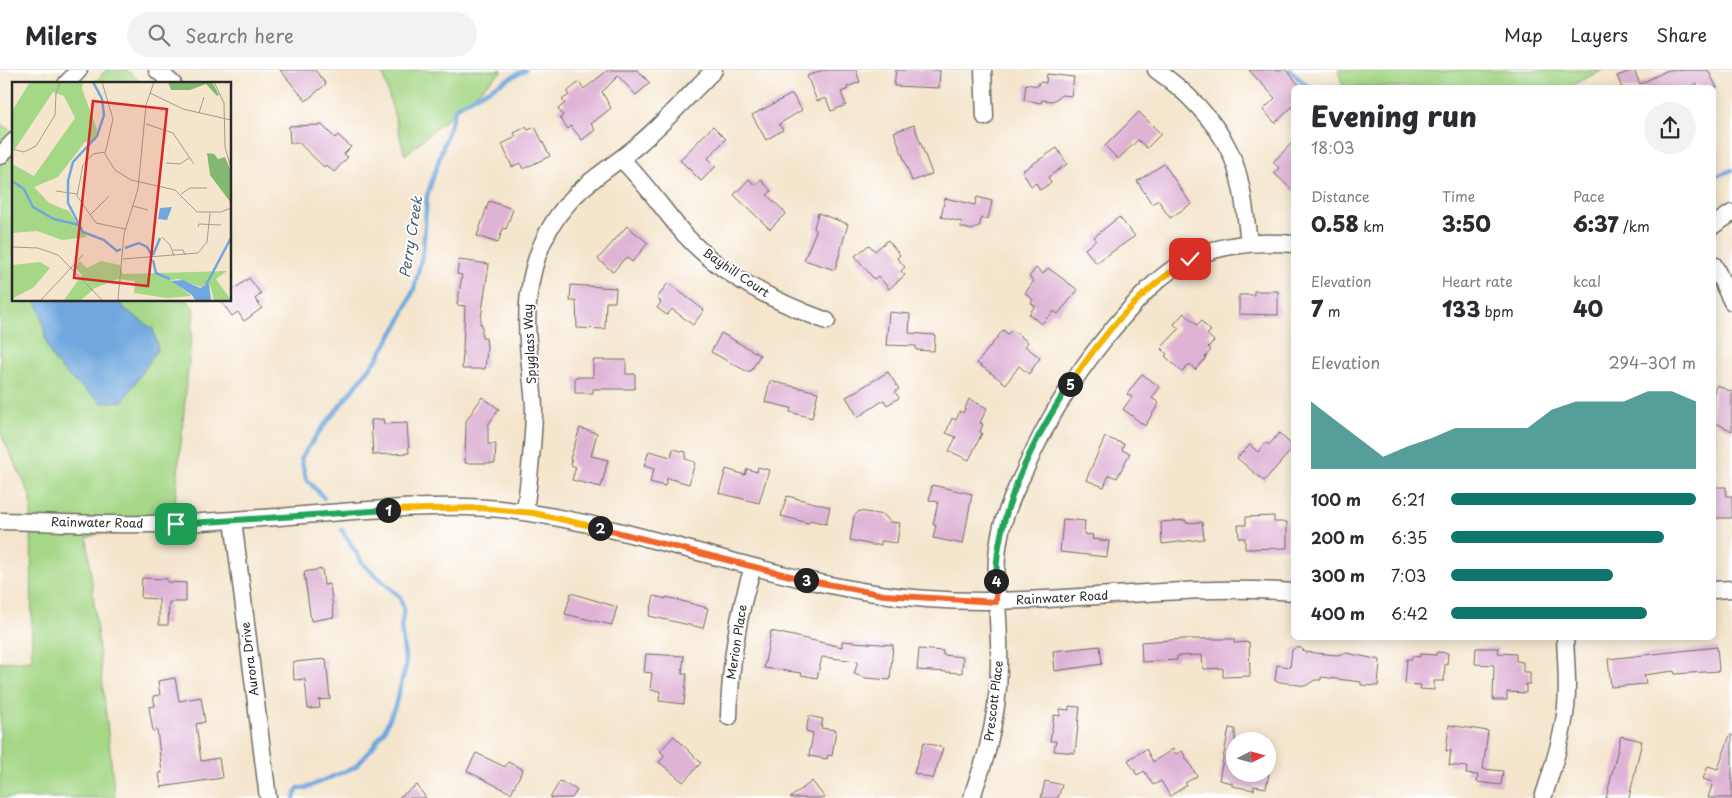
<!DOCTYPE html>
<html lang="en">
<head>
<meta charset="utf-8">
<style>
	:root { --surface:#fff; --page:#f2f2f3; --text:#2b2b33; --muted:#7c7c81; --line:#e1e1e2; --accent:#0f766e }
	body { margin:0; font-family:"Playpen Sans",sans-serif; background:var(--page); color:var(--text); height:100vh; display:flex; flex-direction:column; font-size:19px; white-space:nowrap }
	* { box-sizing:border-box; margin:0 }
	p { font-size:16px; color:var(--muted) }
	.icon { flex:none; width:28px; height:28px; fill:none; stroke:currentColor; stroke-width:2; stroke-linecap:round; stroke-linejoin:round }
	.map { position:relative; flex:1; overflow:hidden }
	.drawer { position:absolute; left:1291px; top:15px; width:425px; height:555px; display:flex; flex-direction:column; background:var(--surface); border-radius:8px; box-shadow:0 2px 12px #0003 }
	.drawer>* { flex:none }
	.needle { width:32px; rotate:84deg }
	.tools { position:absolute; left:1226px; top:662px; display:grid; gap:10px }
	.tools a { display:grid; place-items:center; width:50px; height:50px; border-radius:50%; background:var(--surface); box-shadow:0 2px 12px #0003; font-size:25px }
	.pin { position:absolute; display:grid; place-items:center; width:42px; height:42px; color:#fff; margin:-21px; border-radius:10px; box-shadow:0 2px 8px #0006 }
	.km { position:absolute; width:25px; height:25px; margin:-12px; border-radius:50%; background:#222; color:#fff; font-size:14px; line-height:25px; text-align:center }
	.round { display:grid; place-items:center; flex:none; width:52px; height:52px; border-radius:26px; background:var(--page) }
	.overview { display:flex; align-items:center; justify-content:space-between; height:85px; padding:0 20px }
	h1 { font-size:28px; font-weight:800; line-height:38px }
	.metrics { display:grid; grid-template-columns:repeat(3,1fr); gap:8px; height:85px; padding:5px 20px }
	.metrics div { display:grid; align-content:center }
	.metrics b { font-size:21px; font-weight:800 }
	.metrics small { font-size:14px; font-weight:400 }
	.metrics p { font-size:14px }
	.chart { height:140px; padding:10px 20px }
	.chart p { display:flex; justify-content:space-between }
	.chart svg { width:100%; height:90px; margin-top:5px; fill:var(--accent); opacity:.7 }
	ul { padding:0 20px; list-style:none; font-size:16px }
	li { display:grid; grid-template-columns:80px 60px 1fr; align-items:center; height:38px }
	li i { height:12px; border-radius:6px; background:var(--accent) }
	header { display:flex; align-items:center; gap:30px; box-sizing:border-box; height:70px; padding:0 25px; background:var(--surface); border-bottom:1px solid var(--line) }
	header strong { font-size:24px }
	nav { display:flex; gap:28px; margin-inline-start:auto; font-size:18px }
	.search { width:350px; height:45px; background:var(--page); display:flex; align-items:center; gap:12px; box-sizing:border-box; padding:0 18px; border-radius:28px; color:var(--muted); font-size:19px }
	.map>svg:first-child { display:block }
</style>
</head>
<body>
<header>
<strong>Milers</strong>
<div class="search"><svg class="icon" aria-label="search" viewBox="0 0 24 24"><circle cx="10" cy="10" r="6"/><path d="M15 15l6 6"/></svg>Search here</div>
<nav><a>Map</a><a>Layers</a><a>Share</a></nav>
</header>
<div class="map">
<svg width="1732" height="728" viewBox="0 0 1732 728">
	<rect width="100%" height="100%" fill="#fff"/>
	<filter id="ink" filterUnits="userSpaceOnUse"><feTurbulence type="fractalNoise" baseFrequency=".02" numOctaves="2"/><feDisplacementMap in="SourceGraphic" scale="10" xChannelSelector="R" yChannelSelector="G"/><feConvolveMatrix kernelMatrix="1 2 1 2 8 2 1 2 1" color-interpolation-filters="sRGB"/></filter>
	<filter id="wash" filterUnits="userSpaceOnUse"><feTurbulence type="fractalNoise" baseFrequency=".0096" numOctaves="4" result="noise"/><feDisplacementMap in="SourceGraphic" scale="20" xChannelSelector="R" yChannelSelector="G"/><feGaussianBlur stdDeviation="1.12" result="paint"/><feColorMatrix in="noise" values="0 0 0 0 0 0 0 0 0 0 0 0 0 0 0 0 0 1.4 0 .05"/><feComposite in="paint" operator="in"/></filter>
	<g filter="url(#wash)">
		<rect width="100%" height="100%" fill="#f4e5cc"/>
		<path fill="#a4d786" stroke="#688158" d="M106 0H127L142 14H94Z
			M382 0H503L405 85Z
			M1338 0H1603L1568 17H1343Z
			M0 54 14 62V230H187L194 239 175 433 87 468 115 728H0V592L32 590 31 427 0 362Z"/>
		<path fill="#6fa7de" stroke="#4d6984" d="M35 230H118L125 239 153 259 158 279 123 331 102 333C82 316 55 301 47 275 42 257 45 247 35 230Z"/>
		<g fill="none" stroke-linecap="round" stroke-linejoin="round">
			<path stroke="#6fa7de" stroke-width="4.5" d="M1290 0 1309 18
				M1714 107 1732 100
				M324 428 306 409 301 388 319 362 377 289 401 249 414 219 423 181 427 126 456 37 525 0
				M294 728 298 718H306L355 697 372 678 384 661 395 636 406 596 401 557 404 540 400 527 363 494 342 460"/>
		</g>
		<g id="blocks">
			<path fill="#dfb3d6" d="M280 0H315L326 14 306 31Z
				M608 0H637L650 13 636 25 618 6 602 22 611 38 591 54 595 60 582 70 571 56 568 59 560 48 563 46 558 39 565 33 562 30 569 25 567 22 579 12 584 19Z
				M823 0H856L860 12 847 17 848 19 841 22 846 35 831 41 826 28 817 31 807 6Z
				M896 0H940L939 18 894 16Z
				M1249 0H1286L1302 18H1294V35L1275 53 1263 40 1275 28Z
				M1634 0 1640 14 1668 0H1708L1717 18H1699L1696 13 1688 18H1622L1617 6Z
				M1047 4 1074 7 1071 26 1062 25 1053 31 1042 30 1041 33 1024 30 1026 14 1038 16 1039 12 1046 13Z
				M792 24 802 40 779 54 783 60 766 70 752 45Z
				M1139 42 1161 64 1147 78 1138 70 1118 89 1105 76Z
				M322 55 335 68 338 65 351 77 344 84 348 87 334 102 326 95 324 97 299 73H290L289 56Z
				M914 55 932 104 912 111 894 62Z
				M713 56 726 69 708 88 716 96 701 111 680 90Z
				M526 57 528 60 535 57 550 86 523 99 520 93 512 97 502 74 516 67 514 63Z
				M1294 71V122L1274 103 1279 98 1273 92Z
				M1057 78 1067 94 1048 107 1051 113 1040 120 1036 113 1031 116 1022 101Z
				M1164 94 1191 134 1170 148 1158 130 1152 134 1137 111Z
				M749 109 755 115 761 110 771 121 767 125 786 143 770 159 734 125Z
				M977 127 992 131 988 149 981 148 980 155 972 160 961 157 962 152 941 147 945 128 975 135Z
				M489 131 513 139 506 159 503 158 498 173 477 166Z
				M818 143 848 154 835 200 804 190 816 161 814 158Z
				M1119 147 1135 166 1096 193 1085 179 1096 170 1094 167Z
				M627 156 648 173 632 192 626 187 613 202 598 189Z
				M888 170 900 185 897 188 905 197 901 201 905 205 889 219 878 206 874 209 855 186 869 175 875 181Z
				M459 190 489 194 480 254H482V268H486L487 278 485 299H462L465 236 457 235 462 205 457 204Z
				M1036 198 1043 204 1048 198 1078 220 1058 244 1054 241 1041 254 1029 244 1035 236 1031 233 1033 230 1025 223 1034 211 1029 207Z
				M249 208 261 224 255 229 262 238 244 251 238 242 232 246 220 230H230V222Z
				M668 213 704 240 693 255 672 239 667 245 657 238 661 232 657 228Z
				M571 215 616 218 615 232H606L605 259 577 258 576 231H570Z
				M1254 221H1278V245L1239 244V225H1254Z
				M889 242 910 244 909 263 935 265 934 281 916 280V276L886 275Z
				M1184 243 1197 255 1201 251 1211 261 1207 264 1214 271 1208 277 1211 280 1205 287 1206 288 1195 300 1190 294 1182 302 1165 286 1167 284 1161 278 1179 259 1174 254Z
				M1003 260 1008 264 1012 260 1028 272 1025 276 1040 288 1029 304 1019 296 1006 314 977 293Z
				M721 263 760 285 751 301H746L711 282Z
				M593 290H626V304H635V319H593V323H575V307H593Z
				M888 302 899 319 895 322 899 328 887 335 884 330 858 347 846 327Z
				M1142 304 1160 317 1152 328 1159 333 1145 356 1123 339 1132 327 1127 324Z
				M770 311 818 322 812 348 790 342 791 338 765 332Z
				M1717 315 1732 322V361L1714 352V321Z
				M482 327 499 339 488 355V374H496L495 393H465L466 351Z
				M969 329 987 338 980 353 983 354 980 362 982 363 969 390 949 381 956 367 946 363 952 348 956 350 960 341 963 343Z
				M383 349 384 354 407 353 409 383 373 385 371 350Z
				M580 358 597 363 591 386 608 390 601 417 572 410 576 397 571 395 572 390 570 389Z
				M1279 363 1294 377 1264 411 1237 388 1250 375 1258 382 1266 373 1269 375Z
				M1105 367 1124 374 1122 380 1130 383 1117 408 1109 405 1104 417 1086 410Z
				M673 379 686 382 685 389 695 392 689 414 667 408 665 416 650 412 654 399 644 396 649 381 671 387Z
				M758 397 769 400 759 433 719 423 726 399 745 405 747 399 757 402Z
				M932 415 972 424 963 474 933 468 936 455H933L938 432 929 430Z
				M1714 417H1726V426H1732V448H1715Z
				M787 426 830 437 826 454 810 450 809 453 781 446Z
				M859 441 884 445 890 452 900 453 897 473 881 471V475H872L850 470 854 446Z
				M1274 446V452H1287V478L1245 479V468H1239L1238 455H1246V447Z
				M1063 449 1085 451 1084 464 1093 465 1092 469 1109 471 1107 487 1060 482Z
				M1186 450V453L1202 452 1204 469 1162 474 1161 452Z
				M322 499 324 515 330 514 334 547 311 551 304 502Z
				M142 508 167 509V512L186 513V532H169L168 555H159V529L141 528Z
				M571 523 617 537 612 555 565 544Z
				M654 526 666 529V527L708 538 703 558 649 546Z
				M771 561 842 577V571L893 575 890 610 866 608 854 604 858 591 822 587 817 608 801 605 802 603 764 598Z
				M1184 569H1234V573L1249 572 1250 606 1223 607V598L1203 599 1202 585 1177 586V590L1142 592 1141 572Z
				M1100 576 1102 594 1055 601 1053 581Z
				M1296 577 1301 578 1305 582 1337 585 1346 583 1380 590 1378 616 1361 615V612L1321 607V610H1315L1305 616 1275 611 1277 595 1290 597 1292 580Z
				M1717 577 1719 601 1675 604 1674 601 1644 605 1646 614 1611 617 1608 589Z
				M1476 578H1499L1498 583 1516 584V591L1523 592V602H1530V614H1526V623L1507 622V630H1493L1494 595 1475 594Z
				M919 579 943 581V585L963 587 962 603 917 600Z
				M1437 582 1448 583 1447 595 1445 594 1444 611H1434V620L1420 619 1421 615 1405 614 1407 589H1412V586L1420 587V584L1436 585Z
				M646 584 684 586 682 604H687L684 634 659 631 660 621 650 620 652 603 644 602Z
				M326 589 330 629 319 630 320 638 308 639 305 609 294 610 293 592Z
				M175 608 179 631 201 627 205 652 196 654 201 691 219 688 222 708 161 717 159 703H162L157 660 153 661 149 637 155 636 153 626 160 625 158 611Z
				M1069 636 1080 637 1075 683 1054 681 1056 671H1050L1054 645 1060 646V639L1069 640Z
				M809 646 823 649 821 658 836 660 832 686 828 685 827 689 809 686 813 663 806 661Z
				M1449 655 1488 661 1483 699 1503 701 1501 715 1477 712 1478 705 1466 704 1467 697 1449 695 1451 680 1446 681Z
				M1229 658 1235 659V704H1269L1266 718 1254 716V720L1232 716V713L1219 710Z
				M1730 665H1732V728H1708L1713 712 1703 709 1708 696 1718 699Z
				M674 666 701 693 683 712 659 692 665 686 660 681Z
				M1621 666 1642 671 1629 728H1606Z
				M924 672 943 678 933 709 914 703Z
				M1146 679 1153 692 1173 679 1176 684 1182 681 1197 706 1185 713 1187 715 1170 726 1161 711 1153 715 1144 701 1137 705 1128 690Z
				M476 683 505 697 508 692 523 699 511 723 467 701Z
				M560 711 577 720 572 728H550Z
				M812 711 825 728H790Z
				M1045 711 1062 715 1058 728H1041Z
				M417 715 426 728H398Z"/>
		</g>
	</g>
	<g filter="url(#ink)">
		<use href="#blocks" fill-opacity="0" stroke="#716c63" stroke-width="1"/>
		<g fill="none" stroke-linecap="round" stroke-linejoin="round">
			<g stroke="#716c63" stroke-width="19">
				<path id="minor" d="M157 0 173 14
					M983 0 985 47
					M1156 0C1185 20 1215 50 1230 82 1243 110 1245 143 1249 172
					M66 14 79 0
					M0 86 14 71
					M621 89C645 112 663 140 685 165 722 206 775 232 827 251
					M1714 155 1732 143
					M1714 195 1732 232
					M525 442C529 407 534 372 534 337 533 315 529 294 528 273 524 223 534 170 569 132 589 109 616 94 639 74 666 51 689 25 714 0
					M233 450 268 728
					M0 451C50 452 101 455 151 454 188 454 225 450 262 448 342 443 439 430 517 441 656 460 787 519 927 529 1050 538 1171 512 1294 522
					M1714 520 1732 519
					M729 647C730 597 737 546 753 497
					M972 728C976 712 983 697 987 681 994 654 999 623 999 595 1001 549 990 502 1002 456 1008 436 1016 418 1025 400 1050 342 1081 295 1122 248 1142 225 1162 202 1190 189 1223 173 1258 171 1294 174
					M1543 728C1552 701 1561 673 1565 645 1569 620 1566 593 1565 568"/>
			</g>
			<use href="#minor" stroke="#fff" stroke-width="16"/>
		</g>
	</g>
	<g fill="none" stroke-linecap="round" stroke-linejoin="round" filter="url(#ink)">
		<g stroke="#fff" stroke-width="10">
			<path id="split-1" d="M176 454 388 440"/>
		</g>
		<g stroke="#fff" stroke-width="10">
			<path id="split-2" d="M388 440 480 438 533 443 600 458"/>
		</g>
		<g stroke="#fff" stroke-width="10">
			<path id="split-3" d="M600 458 806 510"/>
		</g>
		<g stroke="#fff" stroke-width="10">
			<path id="split-4" d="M806 510 884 525 996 532V511"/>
		</g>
		<g stroke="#fff" stroke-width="10">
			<path id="split-5" d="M996 511C996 443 1033 370 1070 314"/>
		</g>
		<g stroke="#fff" stroke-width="10">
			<path id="split-6" d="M1070 314C1102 266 1140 219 1190 189"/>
		</g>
		<use href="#split-1" stroke="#22a559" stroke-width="6"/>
		<use href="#split-2" stroke="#f5b400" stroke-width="6"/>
		<use href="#split-3" stroke="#f0652b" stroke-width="6"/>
		<use href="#split-4" stroke="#f0652b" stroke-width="6"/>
		<use href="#split-5" stroke="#22a559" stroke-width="6"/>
		<use href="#split-6" stroke="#f5b400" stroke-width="6"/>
	</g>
	<g text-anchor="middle" stroke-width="4" stroke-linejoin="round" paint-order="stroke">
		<g font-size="12" fill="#2b2b2b" stroke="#fff">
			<text transform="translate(736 203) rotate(34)" y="4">Bayhill Court</text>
			<text transform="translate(530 274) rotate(-93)" y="4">Spyglass Way</text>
			<text transform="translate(97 453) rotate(1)" y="4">Rainwater Road</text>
			<text transform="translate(1062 528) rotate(-3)" y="4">Rainwater Road</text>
			<text transform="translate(737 572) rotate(-81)" y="4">Merion Place</text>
			<text transform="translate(250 589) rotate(-97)" y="4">Aurora Drive</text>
			<text transform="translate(994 631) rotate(-83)" y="4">Prescott Place</text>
		</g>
		<g font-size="14" font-style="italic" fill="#465d73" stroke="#fff">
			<text transform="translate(411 167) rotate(-81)" y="5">Perry Creek</text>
		</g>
	</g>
	<g transform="translate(12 12)">
		<rect width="219" height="219" fill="#f4e5cc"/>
		<path d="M18 0H71L70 7 85 47 84 58 73 60 46 95 22 105 37 121 57 129 75 155 50 158 25 149 0 151V82L22 94 63 36 52 14 41 10 3 67 0 65V29ZM68 179 75 186 89 179 108 183 111 192 215 189 204 197 219 218H202L198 203 189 205 166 197 159 198 179 214 155 216 122 211 123 199 106 197 83 206 69 218H52L70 193 62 184ZM28 180 38 186 22 205 0 217V183Z" fill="#a4d786"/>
		<path d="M156 0H200L207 13 205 14 194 2 178 8H159ZM195 71 202 72 206 77 213 75 219 89V121L198 93Z" fill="#83b873"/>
		<path d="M160 125 155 138 146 137 148 126ZM171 198 188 206 197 202 199 218H183L180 213 159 199Z" fill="#6fa7de"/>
		<path fill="none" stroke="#6fa7de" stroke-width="2.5" d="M81 0 90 17 92 33 85 54 61 80 56 99V121L71 150 92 158 105 169 109 167M0 99 12 107 21 125 42 137 67 143M113 166 127 161 135 165 140 174M141 173 148 156M141 178 144 191 158 197M194 203 219 156"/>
		<path fill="none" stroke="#a49b8c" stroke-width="1" d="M90 0 101 37 93 72 103 88 119 98 163 108 185 130H209L219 126M202 0 212 21 213 65 219 86M138 11 171 27 219 38M187 31 192 15M134 42 161 51 182 82M0 67 12 70 24 64 43 33 44 11 48 0M93 70 81 72 71 83 65 114 84 141 113 147M154 81 168 82 177 76M44 109 65 112M169 112 178 106H195M121 124 136 128M78 133 97 114M186 145 187 142 209 143M150 155 158 163 162 174M0 165 26 166 46 173 90 218M161 168H171L173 173M111 177 186 171 195 160 198 131M29 218 71 173M106 218 112 152 126 107 134 23 142 0"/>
		<path fill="#d62828" fill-opacity="0.15" stroke="#d62828" stroke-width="2.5" d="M81 19 155 27 136 204 62 196Z"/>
		<rect width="219" height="219" fill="none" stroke="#2b2b2b" stroke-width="2.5"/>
	</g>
</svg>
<div class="tools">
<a><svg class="needle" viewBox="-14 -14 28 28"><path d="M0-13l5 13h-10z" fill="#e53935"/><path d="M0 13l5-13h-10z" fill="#7c7c81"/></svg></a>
</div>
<div class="pin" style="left:176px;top:454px;background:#1e9e55"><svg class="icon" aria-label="arrive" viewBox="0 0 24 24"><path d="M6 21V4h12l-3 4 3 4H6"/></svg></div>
<div class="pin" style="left:1190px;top:189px;background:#d93025"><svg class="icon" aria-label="check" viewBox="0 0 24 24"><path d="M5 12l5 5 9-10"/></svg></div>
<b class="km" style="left:388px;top:440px">1</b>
<b class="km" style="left:600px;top:458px">2</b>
<b class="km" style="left:806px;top:510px">3</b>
<b class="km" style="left:996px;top:511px">4</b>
<b class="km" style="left:1070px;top:314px">5</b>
<section class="drawer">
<div class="overview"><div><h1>Evening run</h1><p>18:03</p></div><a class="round"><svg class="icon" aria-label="share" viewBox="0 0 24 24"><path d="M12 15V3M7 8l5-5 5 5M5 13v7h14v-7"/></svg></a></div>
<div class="metrics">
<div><p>Distance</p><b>0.58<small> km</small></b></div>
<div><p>Time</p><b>3:50</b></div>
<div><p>Pace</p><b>6:37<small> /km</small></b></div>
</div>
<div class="metrics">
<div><p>Elevation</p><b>7<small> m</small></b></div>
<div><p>Heart rate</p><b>133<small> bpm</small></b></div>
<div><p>kcal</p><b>40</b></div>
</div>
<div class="chart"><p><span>Elevation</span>294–301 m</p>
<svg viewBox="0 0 160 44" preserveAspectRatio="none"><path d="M0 44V11L10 20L20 29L30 38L40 33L50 29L60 24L70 24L80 24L90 24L100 15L110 11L120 11L130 11L140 6L150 6L160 11V44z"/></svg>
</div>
<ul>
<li><b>100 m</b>6:21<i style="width:100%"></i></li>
<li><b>200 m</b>6:35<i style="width:87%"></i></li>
<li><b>300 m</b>7:03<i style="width:66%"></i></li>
<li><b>400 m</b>6:42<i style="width:80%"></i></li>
</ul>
</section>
</div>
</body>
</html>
